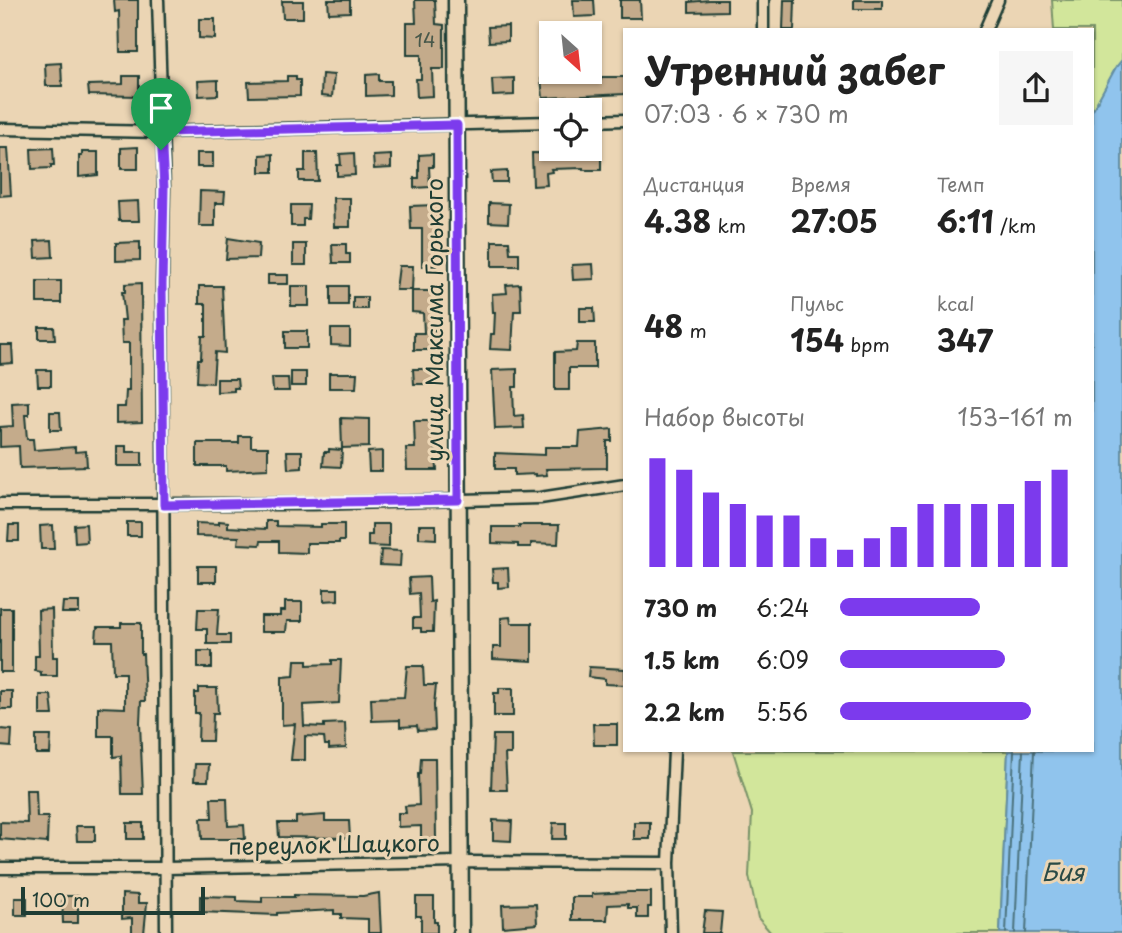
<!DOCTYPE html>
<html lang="ru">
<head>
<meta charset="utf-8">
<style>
	:root { --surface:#fff; --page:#f6f6f6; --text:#222; --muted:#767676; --accent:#7c3aed }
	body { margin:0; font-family:"Playpen Sans",sans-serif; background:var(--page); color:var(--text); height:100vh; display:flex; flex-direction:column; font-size:26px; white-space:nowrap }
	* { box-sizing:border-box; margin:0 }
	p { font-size:23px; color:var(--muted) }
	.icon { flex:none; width:38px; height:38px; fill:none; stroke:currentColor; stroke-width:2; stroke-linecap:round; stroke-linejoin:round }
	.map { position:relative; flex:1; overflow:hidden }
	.side { position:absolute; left:623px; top:28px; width:471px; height:724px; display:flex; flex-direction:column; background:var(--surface); border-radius:0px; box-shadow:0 2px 5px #0004 }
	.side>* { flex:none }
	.needle { width:46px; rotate:153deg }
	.buttons { position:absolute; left:539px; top:21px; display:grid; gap:14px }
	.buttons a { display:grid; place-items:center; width:63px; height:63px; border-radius:0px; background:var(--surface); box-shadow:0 2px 5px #0004; font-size:35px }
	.scale { position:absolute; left:21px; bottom:18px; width:184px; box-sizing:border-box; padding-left:7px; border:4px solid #1f3d34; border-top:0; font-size:19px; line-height:24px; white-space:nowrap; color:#1f3d34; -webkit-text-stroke:5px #ebd5b4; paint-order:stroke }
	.pin { position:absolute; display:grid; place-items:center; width:60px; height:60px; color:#fff; margin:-72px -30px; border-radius:50% 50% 50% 0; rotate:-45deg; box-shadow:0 0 7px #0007 }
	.pin .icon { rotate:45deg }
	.round { display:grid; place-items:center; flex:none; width:74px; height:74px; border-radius:0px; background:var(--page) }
	.overview { display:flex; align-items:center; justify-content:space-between; height:119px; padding:0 21px }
	h1 { font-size:38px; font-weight:700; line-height:52px }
	.metrics { display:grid; grid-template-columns:repeat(3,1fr); gap:10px; height:119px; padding:7px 21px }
	.metrics div { display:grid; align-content:center }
	.metrics b { font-size:30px; font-weight:700 }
	.metrics small { font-size:19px; font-weight:400 }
	.metrics p { font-size:19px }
	.chart { height:196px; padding:14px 21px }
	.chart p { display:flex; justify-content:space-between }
	.chart svg { width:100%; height:126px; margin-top:7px; stroke:var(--accent); stroke-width:6 }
	ul { padding:0 21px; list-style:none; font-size:23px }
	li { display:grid; grid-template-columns:112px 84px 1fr; align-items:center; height:52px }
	li i { height:18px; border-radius:9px; background:var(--accent) }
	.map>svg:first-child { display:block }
</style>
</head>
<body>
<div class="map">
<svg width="1122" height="933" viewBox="0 0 1122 933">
	<rect width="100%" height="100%" fill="#ebd5b4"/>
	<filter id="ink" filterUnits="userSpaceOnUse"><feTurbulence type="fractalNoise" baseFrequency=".0143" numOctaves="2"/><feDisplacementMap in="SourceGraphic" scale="14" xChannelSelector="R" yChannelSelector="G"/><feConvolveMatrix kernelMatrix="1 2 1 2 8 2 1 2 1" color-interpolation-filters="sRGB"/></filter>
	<g filter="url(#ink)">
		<path fill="#d2e69b" stroke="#789268" stroke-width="2" d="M1052 0H1122V60L1116 68 1092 111V30H1054Z
			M733 751H1008L1000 933H771L758 918 749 876 752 813Z"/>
		<path fill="#90c4ed" stroke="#638ea3" stroke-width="2" d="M1122 60V933H1000L1008 751H1092V111L1116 67Z"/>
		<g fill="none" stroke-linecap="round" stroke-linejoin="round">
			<path stroke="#4c737e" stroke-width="2" d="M1006 933 1014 751
				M1015 933 1023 751
				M1026 933 1034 751"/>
		</g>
		<path fill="#c4ab8b" stroke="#1f3d34" stroke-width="2" d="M114 0H138V52H120L119 11 115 12Z
			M328 0H350V12L329 13Z
			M415 0H435L436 24 444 25V69H432L433 96 417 97 416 79H421V55H407V23H416Z
			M573 0H594L595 16 574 17Z
			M620 0H640L641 18H620Z
			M709 0H727V11L689 12V2Z
			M784 0H795L794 30H783Z
			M854 0H882V9H854Z
			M282 1H303V18H283Z
			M199 19H215V39L199 38Z
			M508 26V41L489 42 488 27Z
			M61 63 62 86H46L45 64Z
			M548 72H564L565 81 601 80V77H625V94L543 98 541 78H549Z
			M322 74 334 75 332 97 321 96Z
			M379 74V81H391V95L366 96V75Z
			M123 76H139V96L89 95 88 85 123 84Z
			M287 76H296V80H300V96L249 97 248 82 287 81Z
			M514 78V95L493 96 492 79Z
			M218 80V95L199 96 198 81Z
			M138 147V169H121V148Z
			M0 148H8L11 195 0 196Z
			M53 148 54 165H51V168L32 169 31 149Z
			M82 152H98V175L79 177V156H82Z
			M197 153H213V167H197Z
			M305 153H317L318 181H299V171H305Z
			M354 153 355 175 337 176V165H341L340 154Z
			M532 153 601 154V170H583V168L551 169 552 172 546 173 547 185 533 186Z
			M273 154V172H260V155Z
			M433 154V167H429L430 187 414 188V178H419V155Z
			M391 155V168L374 169 373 156Z
			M507 171V182H492L491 172Z
			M200 191 225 192 224 203H215V226H199Z
			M333 198H350V227H334Z
			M138 201 139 221H119L118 202Z
			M489 203 509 204 508 223 489 222Z
			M291 205H309L308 219H303V226H291Z
			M435 205 436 266H422V229H411L410 206Z
			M228 238 259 243 258 258 226 259Z
			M52 240 53 257 36 258 35 241Z
			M492 241H509L510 253H519V266H492Z
			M140 242V260L116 261V243Z
			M293 244H306V265H293Z
			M332 244H346V254H350V263H333Z
			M593 264 594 279 573 280 572 265Z
			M399 266H413L412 290H396Z
			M268 275H288V284H268Z
			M37 281H61V303H37Z
			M141 283 142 422 116 423V407H125L126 391H129V343H122L121 320H125L122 292H125V284Z
			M520 284 521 311H514L512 350 490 349 491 334H494L495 312H493L492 294 507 293 506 285Z
			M199 286H222L225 353 215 352 213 383 197 382 198 359H201L202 336H206V304H199Z
			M291 286H309V306H291Z
			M331 286H348V305H331Z
			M412 291H434V304H438V314H434V350H414V333H424L423 313 412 312Z
			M353 297H367V309H353Z
			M580 308H594L595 322H580Z
			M39 327H54L55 339H39Z
			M331 329H350V346L331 345Z
			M285 331H307V348H285Z
			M577 343H595V368H569V390H555V352L576 351Z
			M0 345H12L13 363 0 364Z
			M413 369H433L434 384H414Z
			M517 369V387H513L514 416 523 415 524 428 495 429 492 370Z
			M37 370H51V386H38Z
			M291 372H306V386H291Z
			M329 373H357L356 388H329Z
			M272 378H288L289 391H273Z
			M217 379H237L238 388H234V391L217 392Z
			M29 402V415H25L27 439H33L34 450 75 447V452L86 451 87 466 20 468 19 446 0 447V427L13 426 12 403Z
			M50 412H60L61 430H50Z
			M341 418 369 419V447L342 448Z
			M414 421H434L437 470H407L406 448H415Z
			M612 429V441H607V468L546 469 547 475 536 476V474L514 475V469H495V453L545 455V447H579L580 432Z
			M239 436H251V447H268V469L226 471V466H197V443H239Z
			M117 446H126V452H142V466H117Z
			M329 449 342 450 341 467 323 466 324 452H329Z
			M287 451H302V468L288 469Z
			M382 451V471H369L368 452Z
			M219 521 228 522V527L266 529V521H276V526L321 527V524H344V541H339V543H307V553L279 552V541H261L260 545 238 544 239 537 196 536V523L219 524Z
			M127 522H141V536H127Z
			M86 524 87 542 75 543 74 525Z
			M372 524H389V547L368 546V535H372Z
			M9 525H19V541H8Z
			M53 525 54 549H41L40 526Z
			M419 525H436V539L419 538Z
			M519 525H559L558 544 531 543V547H518V544L492 543V527H519Z
			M381 550 401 551 400 566 380 565Z
			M198 566H216V582H198Z
			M508 568 509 587 498 588V582H493L492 569Z
			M429 577 430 602 434 601 433 632H421V628H413V618H420L419 593 410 594 409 578Z
			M324 589H338V600L324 601Z
			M63 602H79V613H62Z
			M285 602H302V621H287L286 632H261V616H280V611H285Z
			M0 608H12V672H0Z
			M52 609 53 657H57V676H41V672L35 671V656H39L38 610Z
			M198 609H219L217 635H230V644H207V629H197Z
			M510 617 511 623H532V661L493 659V647H501V618Z
			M121 623H141V654H143L145 701H141L140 723 143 794H122L121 756 113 757V736H98V707L125 708V673H113L112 641H96L97 627H121Z
			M198 651H212V668H198Z
			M295 660H307V665L332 664V660H341L339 703 303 705 304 726 324 727V724L345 723 346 748 329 749V745H325L324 737 305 736V760H291L295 724 282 725V677L294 676Z
			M407 666H423L424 685H436L434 705 435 730 418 731 417 726 400 727V720L372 721 371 698 404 697Z
			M589 667 625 669V685L605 684V679L588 677Z
			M199 688H217L218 713H213L212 741H198L199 713H195V693H199Z
			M499 688H513V716H494V693H499Z
			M0 691H12V709H0Z
			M40 695H51L53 715H40Z
			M593 724H617V745H594Z
			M0 729 12 730 11 747 0 746Z
			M493 735H511V754H505L507 790H491Z
			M36 736H51L50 754H36Z
			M421 758H435L436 840H421V826L398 827V813H406L405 806 419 805 418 774H420Z
			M195 764H209L208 781H194Z
			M26 790H36L37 817H48L47 843 0 839V822L27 823Z
			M211 798H227L228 826 244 825 245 839H202L201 818H212Z
			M325 815V821H349L350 838 279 837 278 823H296V817Z
			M493 820 512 821 511 841 493 840Z
			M634 822H650V839H634Z
			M127 823H143V839H127Z
			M553 823H566V839H552Z
			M76 826H95V841H77Z
			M629 892H651V907H648V918H637V908H628V904L608 905 607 920H572V897H592V894Z
			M379 893 381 933H368V919L341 918V914H334V910L277 913V915L200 912V896L237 897V901L262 902V897H294V895L363 896Z
			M122 894 138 895V903H147L144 933H132V918L122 919Z
			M62 896H78V923H63Z
			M416 897H434V922H437V933H421V916H416Z
			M15 898H27V915H15Z
			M536 904 537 924 503 927 502 905Z
			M705 911 722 912 720 933H702Z"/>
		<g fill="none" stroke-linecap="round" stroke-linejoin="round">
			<g stroke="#1f3d34" stroke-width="15">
				<path id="street" d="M158 0 164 188 162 285 166 933
					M763 0V30
					M985 30 998 0
					M590 121 625 120
					M0 129 161 132 551 122
					M0 504H313L540 498 625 485
					M0 868H166L460 862 669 863
					M671 933 669 863 674 751"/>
			</g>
			<g stroke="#1f3d34" stroke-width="19">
				<path id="secondary" d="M456 0 461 933"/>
			</g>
			<use href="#street" stroke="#ebd5b4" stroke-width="10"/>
			<use href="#secondary" stroke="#ebd5b4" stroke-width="14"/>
		</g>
	</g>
	<g fill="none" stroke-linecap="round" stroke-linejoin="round" filter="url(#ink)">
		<g stroke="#fff" stroke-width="14">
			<path id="route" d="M457 125 458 500 164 505 162 285 164 188 161 132Z"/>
		</g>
		<use href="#route" stroke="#7c3aed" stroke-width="9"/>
	</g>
	<g text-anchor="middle" stroke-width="6" stroke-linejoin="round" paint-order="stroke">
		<g font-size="19" fill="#48584a">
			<text x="425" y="47">14</text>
		</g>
		<g font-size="23" fill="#1f3d34" stroke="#ebd5b4">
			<text transform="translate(435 320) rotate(-90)" y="8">улица Максима Горького</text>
			<text transform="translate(334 845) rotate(-1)" y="8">переулок Шацкого</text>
		</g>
		<g font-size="24" font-style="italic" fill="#2a4a46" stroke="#ebd5b4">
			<text x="1063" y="881">Бия</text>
		</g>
	</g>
</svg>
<div class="buttons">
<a><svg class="needle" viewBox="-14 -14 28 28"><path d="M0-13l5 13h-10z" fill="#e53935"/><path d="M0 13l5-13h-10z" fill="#767676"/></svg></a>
<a><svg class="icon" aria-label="locate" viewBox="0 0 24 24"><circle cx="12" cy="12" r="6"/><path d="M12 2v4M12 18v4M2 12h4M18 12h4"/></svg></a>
</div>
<div class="scale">100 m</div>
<div class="pin" style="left:161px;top:150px;background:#1e9e55"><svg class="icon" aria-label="arrive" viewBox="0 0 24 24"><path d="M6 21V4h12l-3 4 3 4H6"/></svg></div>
<section class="side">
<div class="overview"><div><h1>Утренний забег</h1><p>07:03 · 6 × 730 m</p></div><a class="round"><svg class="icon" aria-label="share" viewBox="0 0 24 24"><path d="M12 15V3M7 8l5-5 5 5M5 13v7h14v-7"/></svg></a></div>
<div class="metrics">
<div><p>Дистанция</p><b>4.38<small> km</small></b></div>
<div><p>Время</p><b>27:05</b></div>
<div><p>Темп</p><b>6:11<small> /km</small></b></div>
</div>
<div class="metrics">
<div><b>48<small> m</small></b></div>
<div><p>Пульс</p><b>154<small> bpm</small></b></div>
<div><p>kcal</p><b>347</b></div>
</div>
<div class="chart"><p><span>Набор высоты</span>153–161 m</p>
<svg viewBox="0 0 160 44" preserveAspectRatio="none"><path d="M5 44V6M15 44V10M25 44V18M35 44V22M45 44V26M55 44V26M65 44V34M75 44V38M85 44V34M95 44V30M105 44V22M115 44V22M125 44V22M135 44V22M145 44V14M155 44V10"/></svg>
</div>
<ul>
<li><b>730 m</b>6:24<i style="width:60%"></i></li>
<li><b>1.5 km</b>6:09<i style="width:71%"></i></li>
<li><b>2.2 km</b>5:56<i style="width:82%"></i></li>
</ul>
</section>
</div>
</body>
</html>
